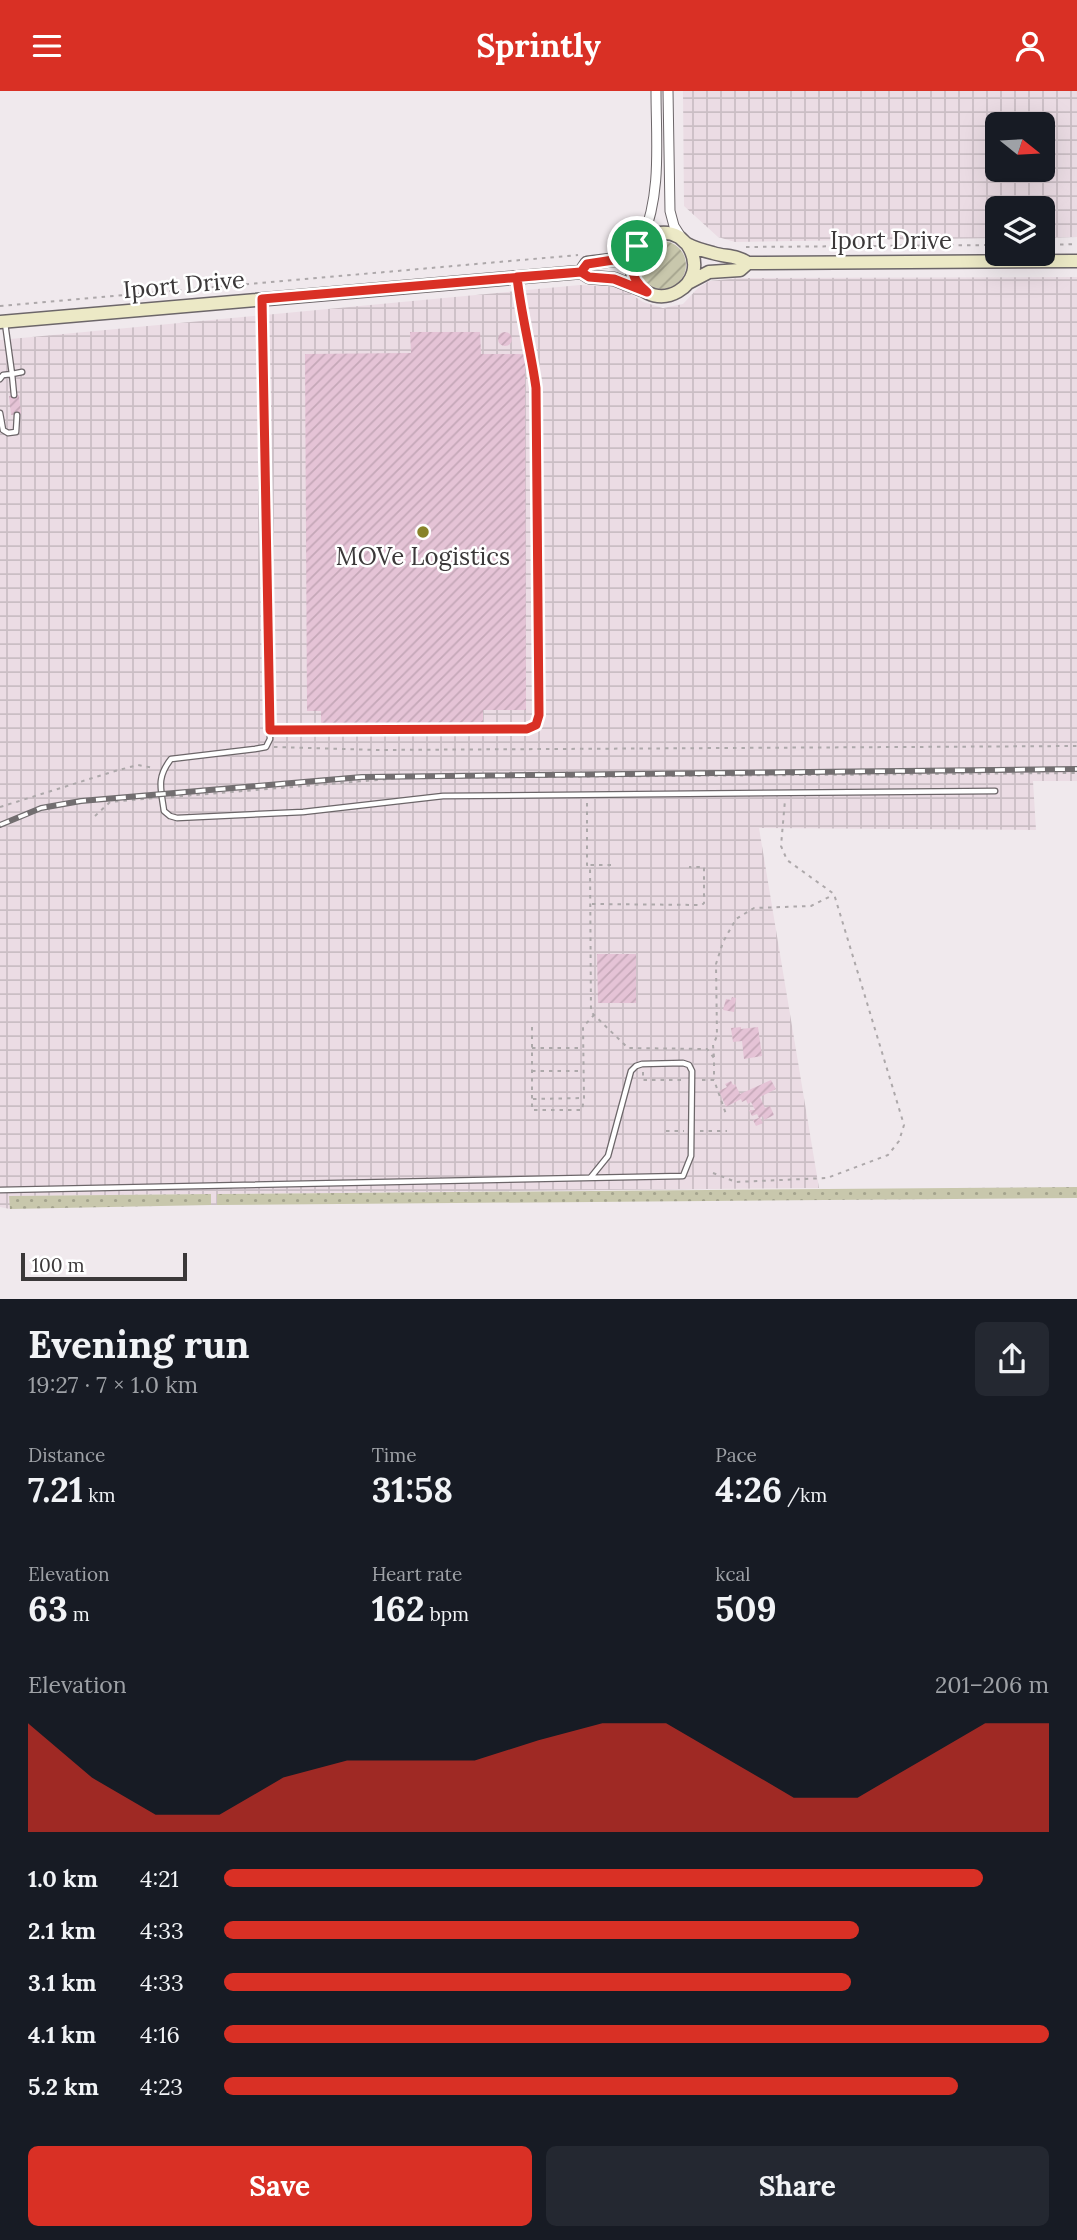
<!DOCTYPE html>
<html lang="en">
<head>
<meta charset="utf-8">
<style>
	:root { --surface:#171b24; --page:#242831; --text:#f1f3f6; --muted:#9ea1a6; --accent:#d93025 }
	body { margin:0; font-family:Lora,serif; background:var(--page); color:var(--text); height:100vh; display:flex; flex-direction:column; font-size:26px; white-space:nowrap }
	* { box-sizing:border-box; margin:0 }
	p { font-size:23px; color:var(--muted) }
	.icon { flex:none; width:38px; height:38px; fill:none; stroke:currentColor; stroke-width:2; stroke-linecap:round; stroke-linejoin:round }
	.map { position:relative; height:1208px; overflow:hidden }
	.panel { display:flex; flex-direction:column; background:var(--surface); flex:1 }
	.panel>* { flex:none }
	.needle { width:46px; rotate:108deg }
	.controls { position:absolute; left:985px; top:21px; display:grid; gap:14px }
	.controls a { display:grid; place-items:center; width:70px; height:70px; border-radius:10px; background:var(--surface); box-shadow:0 7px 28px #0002; font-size:35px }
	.scale { position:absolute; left:21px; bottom:18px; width:166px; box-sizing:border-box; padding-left:7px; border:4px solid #3b3839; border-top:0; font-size:19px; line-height:24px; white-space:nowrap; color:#3b3839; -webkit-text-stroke:5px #fff; paint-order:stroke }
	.pin { position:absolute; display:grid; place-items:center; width:60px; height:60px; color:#fff; margin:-30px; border:4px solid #fff; border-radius:50%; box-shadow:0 2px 7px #0007 }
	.round { display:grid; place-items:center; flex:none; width:74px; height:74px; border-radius:10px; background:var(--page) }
	.overview { display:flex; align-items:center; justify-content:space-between; height:119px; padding:0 28px }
	h1 { font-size:38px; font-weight:700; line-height:52px }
	.metrics { display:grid; grid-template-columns:repeat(3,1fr); gap:10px; height:119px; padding:7px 28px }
	.metrics div { display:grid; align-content:center }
	.metrics b { font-size:35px; font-weight:700 }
	.metrics small { font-size:19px; font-weight:400 }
	.metrics p { font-size:19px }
	.chart { height:196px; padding:14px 28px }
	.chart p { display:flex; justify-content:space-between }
	.chart svg { width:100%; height:126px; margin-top:7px; fill:var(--accent); opacity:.7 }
	.action { display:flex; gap:14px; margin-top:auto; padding:14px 28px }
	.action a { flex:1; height:80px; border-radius:10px; background:var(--accent); color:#fff; font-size:28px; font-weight:700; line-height:80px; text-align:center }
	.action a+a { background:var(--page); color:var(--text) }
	ul { padding:0 28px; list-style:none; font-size:23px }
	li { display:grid; grid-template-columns:112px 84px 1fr; align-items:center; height:52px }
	li i { height:18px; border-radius:9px; background:var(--accent) }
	header { display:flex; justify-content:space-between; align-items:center; height:91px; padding:0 28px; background:var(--accent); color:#fff; font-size:32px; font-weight:700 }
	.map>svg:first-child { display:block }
</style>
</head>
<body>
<header><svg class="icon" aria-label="menu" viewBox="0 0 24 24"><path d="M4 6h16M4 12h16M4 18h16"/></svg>Sprintly<svg class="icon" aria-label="person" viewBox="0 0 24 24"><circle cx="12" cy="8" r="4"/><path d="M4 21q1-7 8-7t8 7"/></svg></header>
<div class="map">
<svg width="1077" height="1208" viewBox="0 0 1077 1208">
	<defs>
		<pattern id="industrial-grid" width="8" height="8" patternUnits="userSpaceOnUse" patternTransform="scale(1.75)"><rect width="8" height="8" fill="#ebdce4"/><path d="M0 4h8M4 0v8" fill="none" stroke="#cabec4"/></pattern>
		<pattern id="grass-dots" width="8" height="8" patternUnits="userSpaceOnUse" patternTransform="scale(1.75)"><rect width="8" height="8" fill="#c8c7ac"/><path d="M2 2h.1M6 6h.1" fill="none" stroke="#a4a38d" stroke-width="1.8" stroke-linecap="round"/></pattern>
		<pattern id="garden-furrows" width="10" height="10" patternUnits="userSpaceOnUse" patternTransform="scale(1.75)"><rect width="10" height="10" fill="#c8c7ac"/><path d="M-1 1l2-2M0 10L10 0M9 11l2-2" fill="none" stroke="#a4a38d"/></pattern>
		<pattern id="building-hatch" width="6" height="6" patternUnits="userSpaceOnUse" patternTransform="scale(1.75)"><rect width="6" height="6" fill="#e5c3d6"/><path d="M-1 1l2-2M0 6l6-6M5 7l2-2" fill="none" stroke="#c5a8b8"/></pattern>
	</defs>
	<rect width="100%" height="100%" fill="#f0e9ed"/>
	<path fill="url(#industrial-grid)" fill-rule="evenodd" d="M683 0H1077V146L1043 147V117H998L997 147 735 151 718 146 684 115ZM998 33H1043V79H998Z
		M1077 186V690H1033L1036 739 759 737 819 1097 217 1103V1114H211V1103L10 1105V1118L0 1116V249L580 194 620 196 643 211 663 217 683 213 698 197 709 190 740 187Z"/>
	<path fill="url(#grass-dots)" d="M1077 1096V1107L217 1114V1103Z
		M211 1103V1114L10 1118 9 1105Z"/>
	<path fill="url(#garden-furrows)" d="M638 174a24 24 0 1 1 48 0a24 24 0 1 1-48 0Z"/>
	<path fill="url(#building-hatch)" d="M410 241H480L481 263H525L526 619H483V633H321V620H307L305 263 411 262Z
		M498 248a7 7 0 1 1 14 0a7 7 0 1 1-14 0Z
		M19 304 21 323 11 324 9 305Z
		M597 863H636V912H598Z
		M732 906 736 907 734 921 723 919 726 908 731 909Z
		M741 936V938L758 936 762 965 744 968 742 950 733 951 731 937Z
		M771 989 776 998 760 1006 765 1017 770 1015 774 1024 764 1029 763 1025 760 1027 763 1032 756 1035 753 1029 759 1027 757 1023 752 1025 749 1019H755L751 1011 748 1013 746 1009 742 1011 741 1008 726 1016 719 1000 727 996 725 993 731 990 733 994 735 993 740 1003Z"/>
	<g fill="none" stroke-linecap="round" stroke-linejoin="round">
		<g stroke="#6c6669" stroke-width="7">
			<path id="lane" d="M262 209 270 648 266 656 255 658 171 668C156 687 161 698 164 720L170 725 177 727 303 721 443 705 995 700
				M0 288 3 284 12 283 5 232
				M14 304 12 283 22 281
				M0 322 3 339 8 342 16 341 17 324
				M270 639 527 638 536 634 539 624 536 297C531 261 521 226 518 190
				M0 1099 683 1085 691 1065 692 980 689 974 683 972 642 973 636 975 631 980 608 1065 591 1086"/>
		</g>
		<g stroke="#6c6669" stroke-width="11">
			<path id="street" d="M668 0 670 120 674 135 681 146
				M642 149C662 102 656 50 656 0"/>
		</g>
		<g stroke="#6c6669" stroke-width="15">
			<path id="secondary" d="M687 153C715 194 653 227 634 187 630 177 630 165 636 156 646 142 665 138 679 146 682 148 684 151 687 153 694 157 705 160 713 162 725 166 737 164 748 172L1077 170
				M581 181 587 172 620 168 635 156
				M688 192 709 181 740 179 748 172
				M0 231 581 181 589 186 614 188 647 201"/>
		</g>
		<path stroke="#ada8aa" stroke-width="2" stroke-dasharray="3.5 5" stroke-linecap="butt" d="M1043 154 1077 153
			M746 156 998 154
			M0 215 578 164
			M274 656 376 659 1077 655
			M171 706 401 687 1077 682
			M587 712V774H589
			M0 716 115 680 138 674 154 677
			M95 725 110 711 155 707
			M611 774H590L591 921 628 957 707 958 714 967V989
			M592 813 702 814 704 812V776H689
			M532 936V1019H582L584 1007 583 936 594 924
			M532 957H583
			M714 966 713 954 717 945 716 873 723 851 736 828 754 817 811 815 833 804
			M532 980H583
			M643 981V989H682
			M702 989H714L726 1023
			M533 1008 583 1007
			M666 1040H684
			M700 1040H727
			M713 1082 736 1091 827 1087 888 1064 899 1050 904 1034 834 803 787 769 781 755 785 709"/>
		<use href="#lane" stroke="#fff" stroke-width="4.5"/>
		<use href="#street" stroke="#fff" stroke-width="9"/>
		<use href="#secondary" stroke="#ece9c6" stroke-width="12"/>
		<g stroke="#726e70" stroke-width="6">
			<path id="rail" d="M0 734 41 717 81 710 362 686 1077 678"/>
		</g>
		<use href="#rail" stroke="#fff" stroke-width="3.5" stroke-dasharray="10" stroke-linecap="butt"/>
	</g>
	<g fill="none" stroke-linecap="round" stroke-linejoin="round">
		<g stroke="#fff" stroke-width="14">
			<path id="route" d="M637 155 620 168 587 173 581 181 262 208 270 639 527 638 536 634 539 624 536 297C531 260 521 223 517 186L581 181 589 186 614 188 647 201C631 189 628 173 637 155"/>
		</g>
		<use href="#route" stroke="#d93025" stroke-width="9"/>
	</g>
	<circle fill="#888229" stroke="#fff" stroke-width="2.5" cx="423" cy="441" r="7"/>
	<g text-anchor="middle" stroke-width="5" stroke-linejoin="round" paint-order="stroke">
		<g font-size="24" fill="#3b3839" stroke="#fff">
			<text x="891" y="158">Iport Drive</text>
			<text transform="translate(184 194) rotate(-5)" y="8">Iport Drive</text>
		</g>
		<g font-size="24" fill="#3b3839" stroke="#fff">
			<text x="423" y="474">MOVe Logistics</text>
		</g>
	</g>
</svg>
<div class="controls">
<a><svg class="needle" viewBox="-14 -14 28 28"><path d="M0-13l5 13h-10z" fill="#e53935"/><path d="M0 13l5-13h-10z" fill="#9ea1a6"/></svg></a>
<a><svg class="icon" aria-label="layers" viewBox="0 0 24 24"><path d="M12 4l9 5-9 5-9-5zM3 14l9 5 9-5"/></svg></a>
</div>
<div class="scale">100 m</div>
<div class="pin" style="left:637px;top:155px;background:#1e9e55"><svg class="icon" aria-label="arrive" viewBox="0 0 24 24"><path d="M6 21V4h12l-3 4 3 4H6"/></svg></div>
</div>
<section class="panel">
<div class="overview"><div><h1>Evening run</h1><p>19:27 · 7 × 1.0 km</p></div><a class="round"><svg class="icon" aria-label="share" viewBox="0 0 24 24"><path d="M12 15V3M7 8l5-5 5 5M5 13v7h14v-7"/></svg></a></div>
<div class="metrics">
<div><p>Distance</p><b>7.21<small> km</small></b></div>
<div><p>Time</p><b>31:58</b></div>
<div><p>Pace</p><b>4:26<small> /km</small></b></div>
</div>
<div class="metrics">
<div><p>Elevation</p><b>63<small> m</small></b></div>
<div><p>Heart rate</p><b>162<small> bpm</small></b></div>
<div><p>kcal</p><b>509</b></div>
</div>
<div class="chart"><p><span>Elevation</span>201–206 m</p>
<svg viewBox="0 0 160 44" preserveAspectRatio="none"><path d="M0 44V6L10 25L20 38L30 38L40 25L50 19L60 19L70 19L80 12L90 6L100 6L110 19L120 32L130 32L140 19L150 6L160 6V44z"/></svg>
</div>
<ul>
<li><b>1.0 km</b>4:21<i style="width:92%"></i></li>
<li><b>2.1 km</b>4:33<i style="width:77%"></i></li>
<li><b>3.1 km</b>4:33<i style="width:76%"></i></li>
<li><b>4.1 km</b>4:16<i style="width:100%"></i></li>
<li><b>5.2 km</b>4:23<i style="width:89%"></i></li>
</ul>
<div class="action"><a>Save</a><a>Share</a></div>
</section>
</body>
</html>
